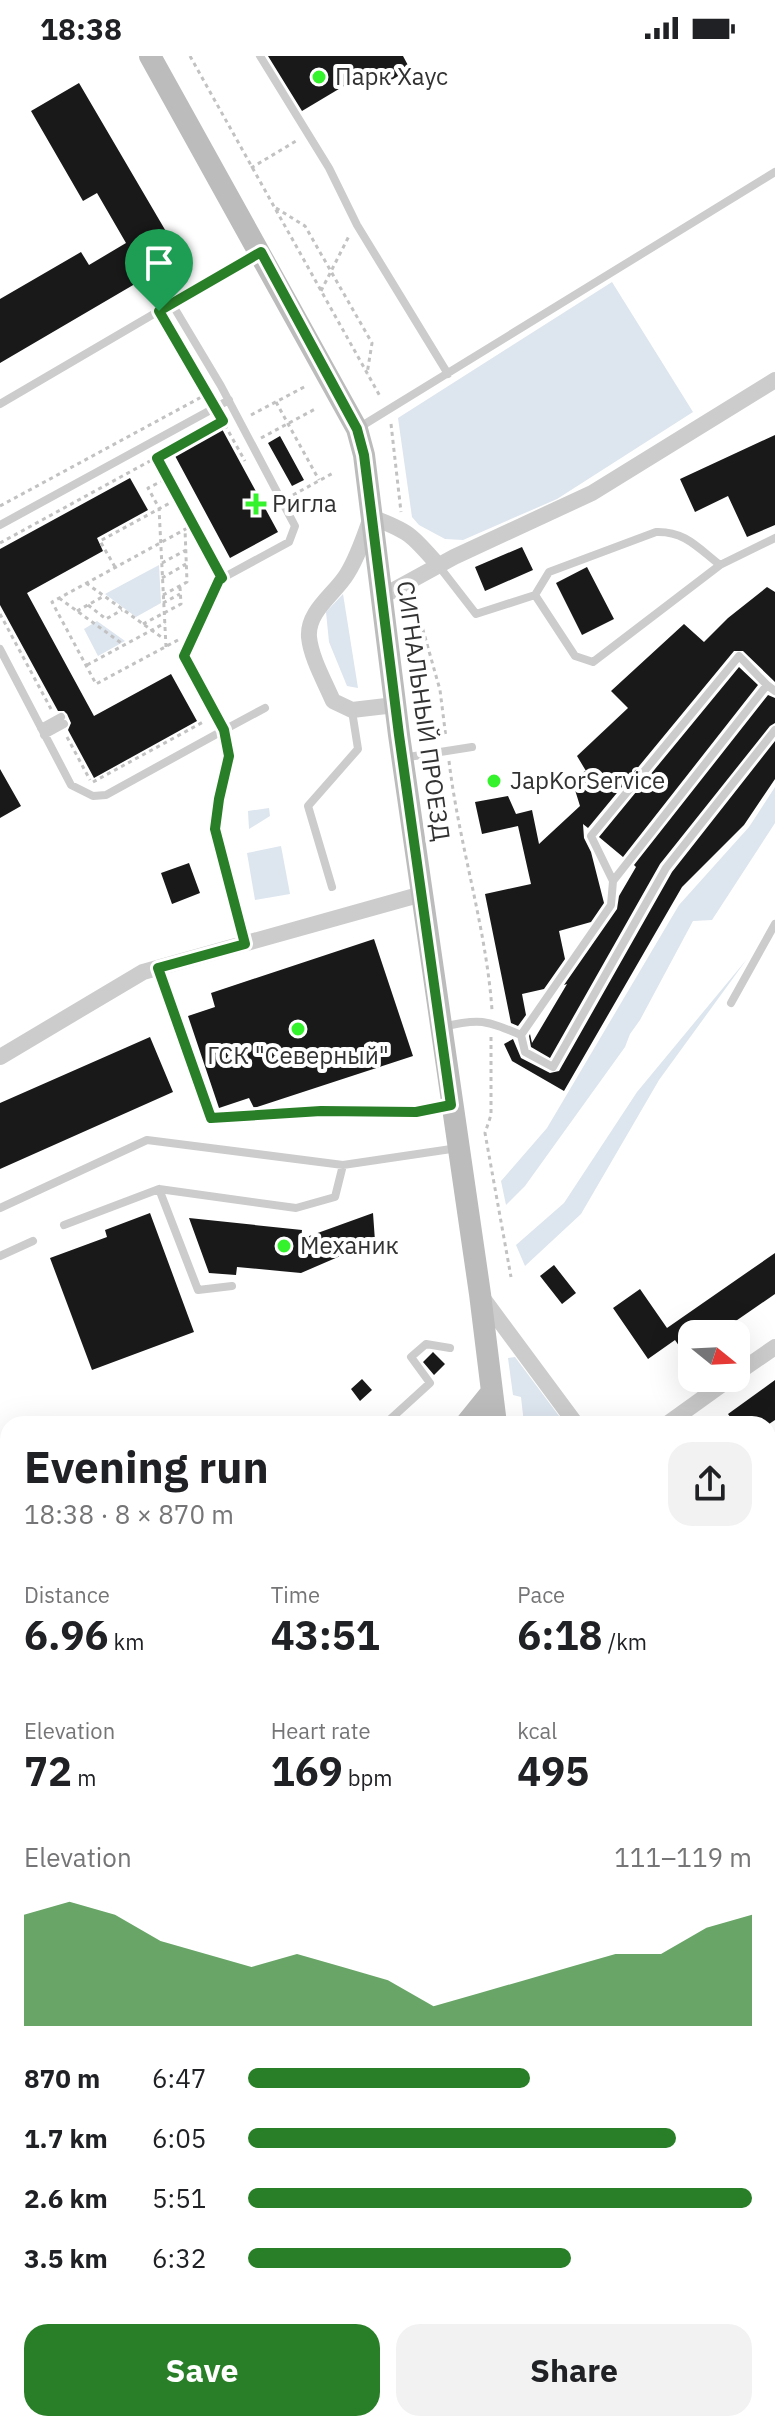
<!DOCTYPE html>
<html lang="en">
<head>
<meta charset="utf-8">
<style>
	:root { --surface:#fff; --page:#f2f2f2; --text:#202124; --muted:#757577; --accent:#297f27 }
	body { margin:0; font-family:"IBM Plex Sans",sans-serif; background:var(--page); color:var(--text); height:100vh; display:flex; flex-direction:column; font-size:30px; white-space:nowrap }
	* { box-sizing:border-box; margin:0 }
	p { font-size:26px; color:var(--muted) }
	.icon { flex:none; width:44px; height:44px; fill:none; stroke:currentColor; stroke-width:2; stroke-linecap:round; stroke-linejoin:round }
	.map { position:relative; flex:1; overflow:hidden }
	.drawer { position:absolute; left:0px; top:1360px; width:776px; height:1016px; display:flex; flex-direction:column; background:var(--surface); border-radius:24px 24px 0 0; box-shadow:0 8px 32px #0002 }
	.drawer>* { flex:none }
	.needle { width:52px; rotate:108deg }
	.controls { position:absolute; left:678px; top:1264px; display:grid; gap:16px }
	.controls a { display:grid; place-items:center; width:72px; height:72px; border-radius:16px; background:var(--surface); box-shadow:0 8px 32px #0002; font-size:40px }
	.pin { position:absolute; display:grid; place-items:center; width:68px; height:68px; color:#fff; margin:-82px -34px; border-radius:50% 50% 50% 0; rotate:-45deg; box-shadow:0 0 8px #0007 }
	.pin .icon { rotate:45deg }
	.round { display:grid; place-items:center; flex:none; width:84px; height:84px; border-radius:24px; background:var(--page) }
	.headline { display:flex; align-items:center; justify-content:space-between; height:136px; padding:0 24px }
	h1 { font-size:44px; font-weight:700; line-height:60px }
	.metrics { display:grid; grid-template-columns:repeat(3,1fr); gap:12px; height:136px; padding:8px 24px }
	.metrics div { display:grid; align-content:center }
	.metrics b { font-size:40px; font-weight:700 }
	.metrics small { font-size:22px; font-weight:400 }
	.metrics p { font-size:22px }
	.chart { height:224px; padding:16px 24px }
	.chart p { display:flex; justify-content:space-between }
	.chart svg { width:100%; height:144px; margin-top:8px; fill:var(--accent); opacity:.7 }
	.cta { display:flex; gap:16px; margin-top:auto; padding:16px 24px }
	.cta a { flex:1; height:92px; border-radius:24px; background:var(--accent); color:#fff; font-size:32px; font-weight:700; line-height:92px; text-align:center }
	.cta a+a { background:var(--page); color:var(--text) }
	ul { padding:0 24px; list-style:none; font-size:26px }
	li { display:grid; grid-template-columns:128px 96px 1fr; align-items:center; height:60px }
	li i { height:20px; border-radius:10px; background:var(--accent) }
	.status { display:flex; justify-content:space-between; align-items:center; height:56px; padding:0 40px; background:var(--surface); direction:ltr }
	.status svg { height:22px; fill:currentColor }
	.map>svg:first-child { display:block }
</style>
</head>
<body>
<div class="status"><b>18:38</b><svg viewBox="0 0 49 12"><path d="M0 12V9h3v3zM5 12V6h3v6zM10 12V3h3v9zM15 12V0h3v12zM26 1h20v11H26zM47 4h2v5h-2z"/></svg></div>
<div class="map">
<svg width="775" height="2376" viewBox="0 0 775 2376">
	<rect width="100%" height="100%" fill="#fff"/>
	<path fill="#dde5ee" d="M612 226 693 356 557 443 463 484 445 483 419 469 412 461 398 362Z
		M159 509 161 547 136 561 105 538Z
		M343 538 358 632 347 630 329 586 326 556Z
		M97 565 125 585 98 600 84 573Z
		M775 731V767L712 864 693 865 640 964 630 978 625 991 525 1130 506 1149 501 1125 547 1072 679 849 749 771Z
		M269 752 270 760 249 773 248 755Z
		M281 790 290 838 255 844 247 797Z
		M747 903 659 1024 581 1158 525 1210 516 1189 564 1147 637 1036Z
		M515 1301 565 1368H524L521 1341 513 1339 508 1302Z
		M0 2293 8 2301V2330L0 2337Z"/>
	<path fill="#191919" d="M268 0H403L410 13 383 29 374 12 302 55Z
		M79 27 181 201 0 307V243L81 196 89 209 126 187 97 137 83 145 31 55Z
		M222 373 278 476 230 502 174 398Z
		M775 379V469L747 481 728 440 695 456 680 423Z
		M280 380 304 424 292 430 268 387Z
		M130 422 148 454 97 482 103 495 27 537 94 660 171 618 197 665 94 722 68 674 71 667 67 658 64 655H58L0 549V493Z
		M522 491 533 514 485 535 475 511Z
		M587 511 614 563 582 579 556 527Z
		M767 531 775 536V626L743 595H734L588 772 583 768 584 782 591 796 604 847 591 866 559 875 565 903 544 933 522 938 526 959 518 970 511 967 485 838 531 828 518 770 482 778 475 746 508 740 516 758 532 754 539 788 580 750 571 721 586 715 577 700 628 652 611 635 684 568 704 586 728 562Z
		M739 611 758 629 623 801 599 781Z
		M768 639 775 642V667L770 670 660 808 550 1002 531 991 529 980 530 978 532 987 567 928 564 929 617 853 619 840 636 811 634 809Z
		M775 685V723L744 769 682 831 564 1035 512 1005 504 988 513 983 521 1002 550 1017 559 1015 672 816Z
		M0 713 21 750 0 762Z
		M189 807 200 837 172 848 161 817Z
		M374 883 413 1000 254 1052 249 1042 219 1052 188 960 215 951 211 937Z
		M150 981 173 1036 0 1113V1047Z
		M150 1157 194 1276 92 1314 50 1202 107 1181 105 1174Z
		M373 1157 375 1185 301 1217 237 1211 236 1219 209 1217 189 1162 302 1174 301 1183Z
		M775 1197V1238L717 1278H692V1309L675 1284 648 1303 613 1252 640 1233 667 1272Z
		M554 1209 576 1237 562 1248 540 1220Z
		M433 1296 445 1308 434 1319 423 1306Z
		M362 1323 372 1334 360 1345 351 1333Z
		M775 1324V1364L769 1368H735L728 1358Z"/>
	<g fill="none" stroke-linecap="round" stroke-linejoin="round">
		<path stroke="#c2c2c2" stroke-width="3" stroke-dasharray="4 4" stroke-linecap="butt" d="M190 0 381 342
			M251 112 296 85
			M276 152 305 170 372 287 367 318
			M321 235 350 178
			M165 265 210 342
			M276 346 319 424
			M251 359 306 330
			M221 362 245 405
			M391 368 401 456
			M261 382 317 352
			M157 401 216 511
			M293 439 335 416
			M0 450 207 338
			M0 487 223 365
			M162 507 186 494
			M115 511 100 485 179 442
			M162 522 186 508
			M86 527 164 583
			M163 539 187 526 185 473
			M59 542 124 589
			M414 542 440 634 446 682
			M163 547 180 538
			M88 549 106 563 122 554
			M77 555 104 540
			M0 558 51 653
			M143 568 181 548 180 531
			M178 584 96 628 52 546 193 469
			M166 591 159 452 148 432 168 422
			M87 609 165 567
			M67 681 90 724
			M449 705C459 789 486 870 492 954
			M93 726 205 665
			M491 981V1059L485 1077 511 1221
			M768 1852 775 1847
			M768 2079 775 2086
			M768 2136 775 2129
			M0 2147 8 2140
			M0 2156 8 2149
			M0 2275 8 2283
			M768 2283 775 2290
			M0 2324 8 2333
			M40 2368 47 2376
			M450 2376 459 2368
			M497 2376 506 2368"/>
		<path stroke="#ccc" stroke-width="8" d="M260 0 329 112 357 169 448 318
			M0 348 258 197
			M360 371 775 116
			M0 469 229 344
			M438 509 476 558 535 539 575 600 593 606 720 509 775 482
			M535 539 549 516 656 476C685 475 698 492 720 509
			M0 593 71 729 93 740 106 739 224 674 184 600 219 524 289 486 295 470 221 330 172 248
			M775 635 767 629 613 825 611 849 521 979 525 996 553 1011 666 812 775 674
			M41 672 61 661
			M44 679 64 668
			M402 702 472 691
			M613 825 591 780 739 600 767 629
			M332 831 308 750 358 693 352 655
			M245 888 215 773 219 743 229 700 224 674 265 652
			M158 912 211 1062 321 1055 416 1056 450 1049
			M731 947 775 868
			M442 971C480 962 485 964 521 979
			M159 1133 198 1234 232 1230
			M0 1152 147 1084 343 1109 458 1092
			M64 1169 159 1133 296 1152 335 1141 343 1109
			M0 1200 33 1185
			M385 1368 430 1327 411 1301 426 1288 450 1292
			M0 1531 8 1524
			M768 1549 775 1558
			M768 1682 775 1676
			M0 1716 8 1709
			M768 1877 775 1885
			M0 1967 8 1960
			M0 2073 8 2066
			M0 2363 12 2376
			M229 2368 236 2376
			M641 2368 646 2376
			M271 2376 279 2368
			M400 2376 409 2368
			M525 2376 533 2368"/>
		<path stroke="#ccc" stroke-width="16" d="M381 541 454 501 592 437 775 324
			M395 649 352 654 333 645C325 626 311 602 309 581 307 555 335 538 347 518 358 500 364 481 371 461 409 475 412 479 438 509
			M0 1001 143 916 422 838
			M482 1241 576 1368
			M736 1318 775 1291
			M667 1368 731 1322
			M768 1759 775 1767"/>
		<path stroke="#bcbcbc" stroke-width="22" d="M150 0 357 373 364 399 399 679 480 1238 496 1368
			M466 1368 491 1337
			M0 1878 8 1871"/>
	</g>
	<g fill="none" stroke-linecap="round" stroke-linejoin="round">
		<g stroke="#fff" stroke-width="16">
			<path id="route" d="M261 196 357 373 364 399 399 679 451 1049 416 1056 321 1055 211 1062 158 912 245 888 215 773 219 743 229 700 224 674 184 600 219 524 222 522 157 402 223 365 159 255Z"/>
		</g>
		<use href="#route" stroke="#297f27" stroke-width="10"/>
	</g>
	<g fill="#34f22b" stroke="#fff" stroke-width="3">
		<circle cx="319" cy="21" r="8"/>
		<path d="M252 436h8v8h8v8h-8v8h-8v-8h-8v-8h8z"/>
		<circle cx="494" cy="725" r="8"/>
		<circle cx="298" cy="973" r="8"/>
		<circle cx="284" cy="1190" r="8"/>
	</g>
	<g text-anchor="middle" stroke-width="8" stroke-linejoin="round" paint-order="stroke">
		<g font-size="24" fill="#323232" stroke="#fff" text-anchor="start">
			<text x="335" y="29">Парк Хаус</text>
			<text x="272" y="456">Ригла</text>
			<text x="510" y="733">JapKorService</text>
			<text x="298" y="1008" text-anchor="middle">ГСК "Северный"</text>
			<text x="300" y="1198">Механик</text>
		</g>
		<g font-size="24" fill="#323232" stroke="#fff">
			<text transform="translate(423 655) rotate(82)" y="8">СИГНАЛЬНЫЙ ПРОЕЗД</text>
		</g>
	</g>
</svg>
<div class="controls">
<a><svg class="needle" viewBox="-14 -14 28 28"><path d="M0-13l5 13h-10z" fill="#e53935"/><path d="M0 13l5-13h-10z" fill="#757577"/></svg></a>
</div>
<div class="pin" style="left:159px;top:255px;background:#1e9e55"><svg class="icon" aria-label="arrive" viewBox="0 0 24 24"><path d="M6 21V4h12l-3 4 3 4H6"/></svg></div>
<section class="drawer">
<div class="headline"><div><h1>Evening run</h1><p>18:38 · 8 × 870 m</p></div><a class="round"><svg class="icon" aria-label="share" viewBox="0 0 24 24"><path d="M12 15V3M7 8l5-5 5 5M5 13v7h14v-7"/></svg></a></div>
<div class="metrics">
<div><p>Distance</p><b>6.96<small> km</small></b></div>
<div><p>Time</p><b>43:51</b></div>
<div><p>Pace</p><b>6:18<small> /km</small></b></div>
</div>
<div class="metrics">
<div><p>Elevation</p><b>72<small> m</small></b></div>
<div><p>Heart rate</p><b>169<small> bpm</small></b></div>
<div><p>kcal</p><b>495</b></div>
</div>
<div class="chart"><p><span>Elevation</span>111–119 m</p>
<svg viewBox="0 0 160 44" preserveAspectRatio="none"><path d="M0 44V10L10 6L20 10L30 18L40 22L50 26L60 22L70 26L80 30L90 38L100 34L110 30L120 26L130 22L140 22L150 14L160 10V44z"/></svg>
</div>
<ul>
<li><b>870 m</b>6:47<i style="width:56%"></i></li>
<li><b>1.7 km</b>6:05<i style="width:85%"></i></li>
<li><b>2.6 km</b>5:51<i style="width:100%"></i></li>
<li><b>3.5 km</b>6:32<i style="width:64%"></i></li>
</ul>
<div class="cta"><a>Save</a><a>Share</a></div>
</section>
</div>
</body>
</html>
